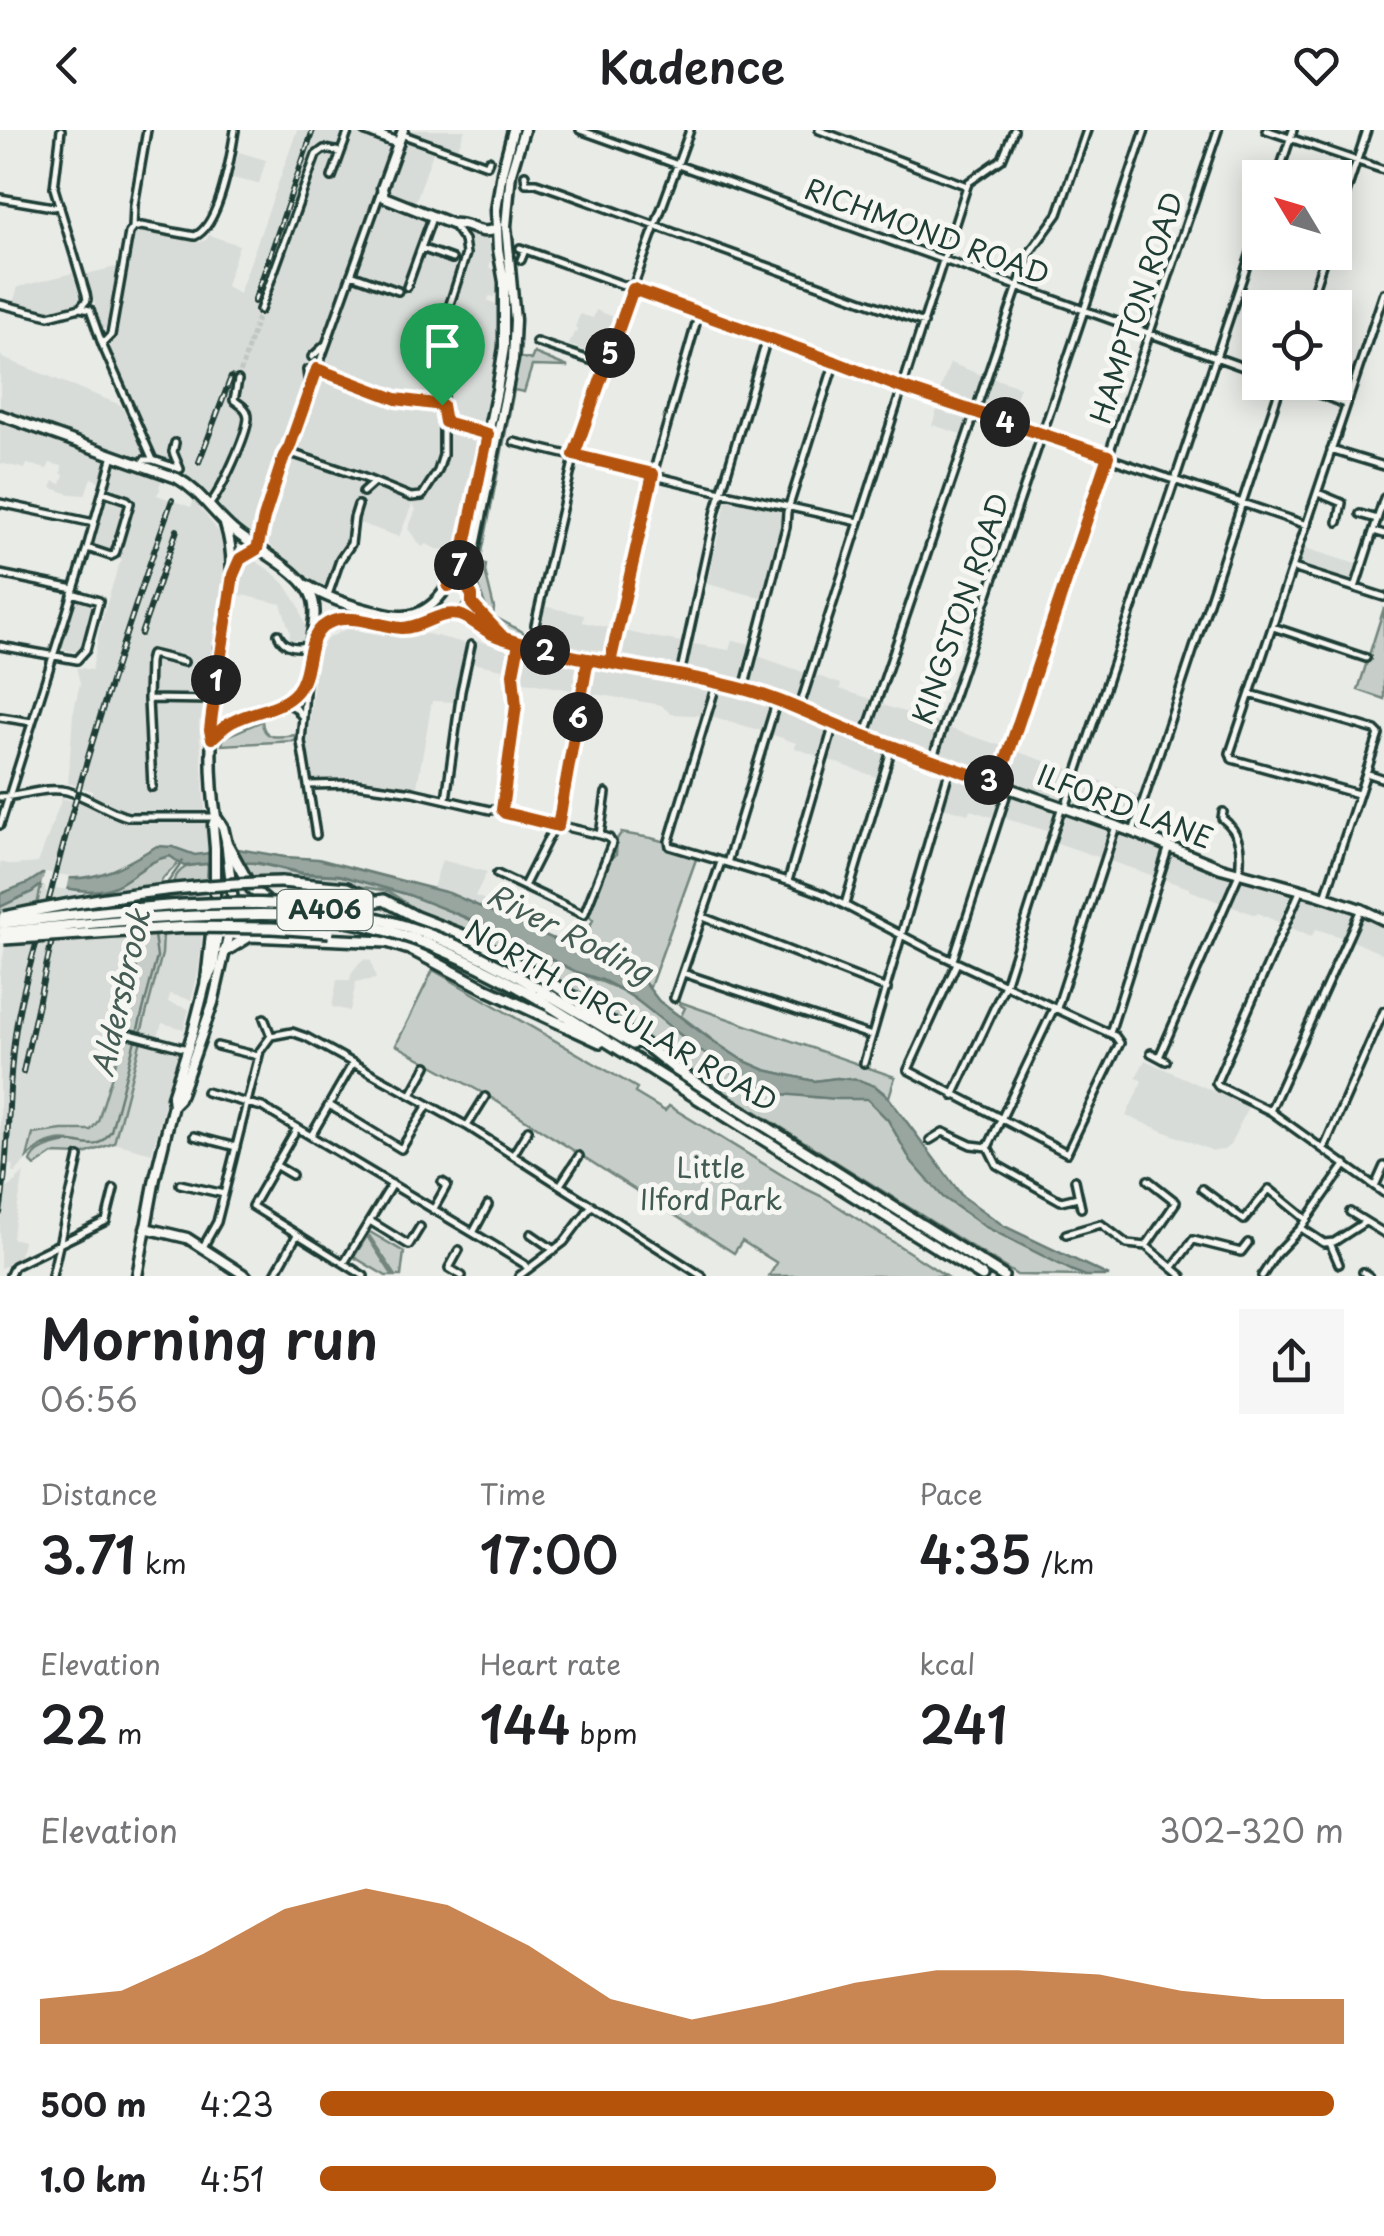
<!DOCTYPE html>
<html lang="en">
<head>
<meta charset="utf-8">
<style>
	:root { --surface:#fff; --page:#f6f6f6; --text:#202124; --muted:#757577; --accent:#b45309 }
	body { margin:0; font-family:"Playpen Sans",sans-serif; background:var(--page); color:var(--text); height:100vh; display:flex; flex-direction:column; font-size:38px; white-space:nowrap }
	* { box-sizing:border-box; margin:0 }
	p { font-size:32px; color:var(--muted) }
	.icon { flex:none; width:55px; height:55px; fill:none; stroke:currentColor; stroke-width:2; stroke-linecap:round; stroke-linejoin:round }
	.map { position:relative; height:1146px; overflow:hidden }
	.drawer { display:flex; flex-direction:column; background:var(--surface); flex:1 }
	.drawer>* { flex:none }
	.needle { width:65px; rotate:308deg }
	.fabs { position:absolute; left:1242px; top:30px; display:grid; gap:20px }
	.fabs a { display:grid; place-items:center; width:110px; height:110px; border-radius:0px; background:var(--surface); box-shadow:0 5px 25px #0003; font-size:50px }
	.pin { position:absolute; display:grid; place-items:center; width:85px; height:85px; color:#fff; margin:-102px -42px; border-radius:50% 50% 50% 0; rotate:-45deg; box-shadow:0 0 10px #0007 }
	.pin .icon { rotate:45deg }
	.km { position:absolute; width:50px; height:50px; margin:-25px; border-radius:50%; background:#222; color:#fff; font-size:28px; line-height:50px; text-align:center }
	.round { display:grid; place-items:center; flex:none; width:105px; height:105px; border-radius:0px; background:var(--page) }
	.head { display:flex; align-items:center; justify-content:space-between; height:170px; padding:0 40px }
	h1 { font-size:55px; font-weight:600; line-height:75px }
	.metrics { display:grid; grid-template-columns:repeat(3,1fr); gap:15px; height:170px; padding:10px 40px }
	.metrics div { display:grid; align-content:center }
	.metrics b { font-size:50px; font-weight:600 }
	.metrics small { font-size:28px; font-weight:400 }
	.metrics p { font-size:28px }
	.chart { height:280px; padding:20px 40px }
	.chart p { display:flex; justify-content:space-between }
	.chart svg { width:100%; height:180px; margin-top:10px; fill:var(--accent); opacity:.7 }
	ul { padding:0 40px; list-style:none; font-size:32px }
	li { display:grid; grid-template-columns:160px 120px 1fr; align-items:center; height:75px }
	li i { height:25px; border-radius:12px; background:var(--accent) }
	header { display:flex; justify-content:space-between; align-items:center; height:130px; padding:0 40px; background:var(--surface); font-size:45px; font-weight:600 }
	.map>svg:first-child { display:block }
</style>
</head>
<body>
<header><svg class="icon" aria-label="back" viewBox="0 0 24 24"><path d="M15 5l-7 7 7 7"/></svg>Kadence<svg class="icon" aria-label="heart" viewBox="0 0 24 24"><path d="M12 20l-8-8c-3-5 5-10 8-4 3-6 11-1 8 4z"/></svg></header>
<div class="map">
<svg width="1384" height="1146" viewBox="0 0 1384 1146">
	<rect width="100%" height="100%" fill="#e9ebe7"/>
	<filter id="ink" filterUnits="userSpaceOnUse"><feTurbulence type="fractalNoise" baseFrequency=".01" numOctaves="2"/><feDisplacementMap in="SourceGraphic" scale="20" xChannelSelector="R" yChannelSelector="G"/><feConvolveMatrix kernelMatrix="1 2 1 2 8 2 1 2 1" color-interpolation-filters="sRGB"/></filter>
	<g filter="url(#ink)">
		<path fill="#d8dcd8" d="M297 0H348L386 13 388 22 375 59 376 65 383 72 387 65 409 0H465L457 21 436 14 412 82 428 88 418 118 465 135 472 122 468 103 474 107 488 109 492 129 489 137 494 140 498 159 494 167 490 166 488 170 498 175 496 191 500 198 496 210 499 228 498 234H495L486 291H480L473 307 476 316 468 353 466 354 469 356 456 421 436 419 427 414 422 417 408 399 416 379 412 375 399 407 351 390 346 417 336 434 326 461 265 411 294 319H285L280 325 255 397 257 402 254 408 228 386 212 365 179 344 0 280V224L3 228 121 275 142 317 151 314 110 222 131 110 133 105 142 101 199 112 206 110 209 105 239 115 226 156 239 164Z
			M239 22 266 30 259 54 232 48Z
			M120 136 109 197 102 200 86 144Z
			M73 143 81 172 47 181 13 173 18 157Z
			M596 180 616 188 602 225 600 226 569 215 574 202 576 203 578 199 575 197 580 184 593 188Z
			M950 233 982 245 972 273 939 263Z
			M993 248 1020 257 1010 286 983 276Z
			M939 274 968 286 961 304 932 295Z
			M0 290 107 328 109 330 101 352 91 348 85 365 70 364 51 358 54 351 61 354 64 345 61 343 62 336 50 333 47 339 27 334 25 339 0 333Z
			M117 332 162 348 159 358H161L157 365 191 377 194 370 222 406 227 417 228 427 208 542 203 589 199 591 208 723 191 725 180 719 129 732 102 745 70 748 86 759 97 760 86 808 142 805 130 882 98 991 90 1000H62L33 1004 27 1028 15 1043H12L13 1035 0 1033V843L5 816 37 775 45 744 0 764V732L13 735 38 733 62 668 92 676 93 661 68 653 73 584 80 553 76 537 92 540 100 496 118 437 122 430 91 418Z
			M727 367 786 381 763 468 707 454Z
			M1305 418 1356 434 1350 452 1299 435Z
			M254 430 271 441 285 454 299 476 306 499 303 510H289L290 502 281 474 237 464 243 438 247 432Z
			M76 465 96 472 89 494 86 515 79 523 59 518Z
			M544 476 584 485 583 492 647 506 729 520 732 510 747 513 758 526 806 543 796 573 760 560 670 538 581 523 536 511Z
			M346 499 399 507 428 504 465 513 455 572 432 571 417 657 353 651H312L307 614 317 524 327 509Z
			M478 511 511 519 513 522 508 540 471 533 475 512Z
			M523 523 705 555 772 573 887 623 879 648 795 618 796 613 762 601 711 586 671 584 661 575 518 551Z
			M815 545 841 554 840 559 871 569 861 600 804 578Z
			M880 574 938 593 929 623 870 603Z
			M948 598 1005 617 995 646 938 627Z
			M1015 621 1072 640 1062 671 1005 650Z
			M1082 644 1139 665 1130 694 1072 674Z
			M953 646 1002 661 992 687 970 680 968 684 943 677Z
			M1011 665 1054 680 1047 701 1003 688Z
			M1066 685 1119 702 1211 740 1353 782 1384 797V825L1353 811 1316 799 1311 807 1258 783 1256 785 1221 773 1189 760V758L1057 713Z
			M442 730 487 742 475 766 498 775 495 783 433 758Z
			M207 760 198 844 191 870 170 864 168 872 189 879 184 899 162 893 158 907 142 903 162 824 170 764Z
			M366 829 371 831 376 849 356 852 350 881 332 877 337 850H350L352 842 360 832Z
			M140 912 178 922 152 1023 114 1013Z
			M1145 930 1248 977 1230 1015 1224 1020 1213 1021 1126 986 1142 951 1136 947Z
			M24 1043 12 1108 23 1111 19 1131 0 1138V1065Z"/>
		<path fill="#c7cec9" stroke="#73867e" stroke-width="2.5" d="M518 215H521L520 227 531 230 534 223 568 237 532 236 524 262 514 260 480 433 486 435 485 441 494 478 493 486 523 502 524 510C486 493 475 464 477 423Z
			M1384 478V569L1358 560Z
			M262 591C263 611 280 607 295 605V611L222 615 224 607Z
			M621 703 651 708 699 721 650 857 579 820 593 790 589 786 610 728 616 725 617 709Z
			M170 726 179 731C173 742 162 744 159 757L95 768 97 760C126 757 141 731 170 726Z
			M244 732C265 733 284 741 304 744 317 745 330 744 342 746 426 762 499 806 575 841 591 849 608 853 624 862 648 876 669 896 691 913 753 962 789 970 867 968L888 990 911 1031 984 1096 1086 1146 1017 1145 728 964 546 846 424 785 388 761 339 753 252 748Z
			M208 734 207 751 172 755C179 735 189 735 208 734Z
			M41 756 37 775 33 780 0 786V777Z
			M163 804 162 824 141 903 129 900 127 895 142 805Z
			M433 840 637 958 635 963 665 981 669 976 800 1056 825 1068 946 1146H769L777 1133 742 1111 734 1123 490 967 396 915Z
			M680 872 895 947 889 967 875 956 837 948 814 951 765 940 742 930 715 912 681 886 685 878 679 874Z
			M124 906 141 910 114 1013 82 1025 53 1024 35 1036 31 1032C35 1017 56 1015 70 1011 53 1008 40 1016 27 1028L33 1004 62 1000H91L98 991Z
			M370 1102 404 1122 401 1146H396L368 1104Z
			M367 1106 393 1146H386L354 1127Z"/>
		<path fill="#99a6a0" stroke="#687c75" stroke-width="2.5" d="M157 716 173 717 195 725 238 719 285 727 318 729 449 763 579 820 645 853 659 871 714 912 742 930 765 940 814 951 837 948 859 950 875 956 889 968 962 1066 1004 1096 1109 1146H1086L1073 1141 984 1096 943 1067 911 1031 888 990 867 969H837L780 964 742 949 702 922 634 868 620 859 602 850 577 842 472 790 409 765 339 745 303 743 259 733 225 732 184 736 170 726C146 730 134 749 113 757 91 766 63 756 41 755L32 762 0 777V764L28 753 42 744C50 744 58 747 66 748 101 751 127 733 157 716Z"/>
		<path fill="#e9ebe7" d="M45 742 70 746 67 760 54 758 53 761H45L46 757 41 756Z"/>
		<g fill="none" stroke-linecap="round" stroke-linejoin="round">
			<path stroke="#687c75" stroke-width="2.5" d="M163 773 168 752 183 731
				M44 1016C53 1014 62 1011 72 1012 92 1015 97 1020 111 1001L157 827 154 805"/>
			<path stroke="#c1c8c3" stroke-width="5" stroke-dasharray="5 2.5" stroke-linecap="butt" d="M238 250 260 180"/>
			<g stroke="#1f3d34" stroke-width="12">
				<path id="street" d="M61 0 54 58 86 164 87 170 80 178
					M580 0 1260 243
					M819 0 967 56
					M1266 0 1384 40
					M401 4 487 35 489 30
					M525 45 526 53H536L562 62 924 193
					M332 47 341 22
					M1277 48 1293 0
					M0 68 53 77 60 76
					M1335 96 1367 0
					M133 98 141 96 195 106C220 95 231 26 235 0
					M421 118 432 88
					M520 118 835 231 899 257 1307 395
					M521 130 525 120
					M351 144 398 161
					M407 157 421 118 452 129
					M0 174 49 186 80 178
					M80 178 90 180 102 214 153 330
					M1308 178 1326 122
					M260 180 316 25 324 19 341 22 349 0
					M536 212 605 235
					M102 214 111 205 129 103 133 98 134 75 147 0
					M312 227 325 215
					M317 239 397 269 442 275
					M307 240 309 256
					M1287 252 1345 274
					M445 292 488 304
					M514 312 721 362 859 392
					M175 313 173 322 180 339
					M1331 320 1384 336
					M288 322 362 347 411 367 422 366 438 341 443 325V196L466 124 464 110 454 96
					M144 330H153L180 339
					M363 362 373 353
					M1318 363 1342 373 1338 392
					M0 373 94 393
					M209 375C221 362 247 305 248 288 248 278 240 275 234 270L238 250
					M1360 384 1377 389
					M1374 401 1384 404
					M87 418 111 426 115 424 130 373 127 370 104 362
					M257 418 264 388 284 326 289 318 381 61
					M1293 438 1384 467
					M0 444 74 459
					M1355 458 1384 368
					M328 465 340 430 351 414 354 388 358 375
					M535 495 579 306 690 0
					M1273 497 1366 528
					M278 504C283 518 298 519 310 515
					M0 516 77 530 86 520 99 471 72 463
					M609 533 650 354 699 183
					M680 545 716 380 767 208
					M306 549 301 612 316 705
					M717 552 669 711 670 716 788 751 823 764 932 821 1115 906 1120 913 1067 1023 908 940 957 833
					M744 559 786 397 787 382 835 231
					M1250 564 1355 594 1375 600 1379 604 1325 767
					M148 569 149 532 151 524 184 532
					M285 572 296 578 301 585
					M799 579 967 56 969 52 1002 29 1014 0
					M0 587 32 592
					M865 606 1018 156 1031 121 1058 84 1087 0
					M932 630 1145 0
					M1366 643 1384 649
					M998 653 1218 0
					M308 655 355 654 413 662 490 680 501 679
					M152 657 148 569 212 570
					M1358 664 1232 629 1230 623 1384 163
					M0 667C22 667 44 656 67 661 89 667 107 682 128 687H215
					M446 669 461 561 471 515
					M1065 678 1260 96
					M501 679 516 576 513 544 519 514
					M0 695 87 418 113 325
					M558 696 588 529
					M1133 702 1282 252
					M600 705 606 663
					M727 733 777 570
					M497 744 584 785 612 713 609 708 600 705 503 682 501 679
					M788 751 834 594
					M524 756 555 695
					M1301 759 1216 953 1218 956 1270 981 1384 1063
					M845 774 892 617
					M703 787 887 859
					M953 830 1009 657
					M683 843 872 906
					M674 868 721 732
					M1054 878 988 1017 997 1035 1061 1071 1078 1067
					M1057 878 1116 696
					M264 888 271 906
					M1110 903 1169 716
					M130 904 187 919
					M217 916 258 926
					M1151 923 1166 931
					M1159 927 1239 744C1242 720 1241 703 1222 688L1223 682
					M864 933 950 638
					M206 962 262 977 495 1116 524 1134 528 1139
					M411 965 427 936
					M953 966 1005 855 1062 676
					M329 975 401 1019 428 975
					M1270 981 1361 779
					M467 996 485 967
					M297 998 252 1076 364 1146
					M194 1006 236 1017
					M311 1006 353 933
					M930 1010 943 1002 971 1015 988 1017
					M1324 1018 1384 881
					M513 1025 528 1000
					M275 1035 292 1045
					M1075 1050 1081 1078
					M180 1054 224 1064
					M560 1055 579 1026
					M1375 1056 1384 1036
					M1202 1059 1244 1090 1269 1059 1307 1090
					M433 1080 447 1055 442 1052
					M1350 1082 1384 1103
					M370 1091 409 1115 420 1097
					M1301 1098 1324 1113 1334 1112 1365 1092
					M473 1103 488 1075
					M531 1104 554 1120
					M1066 1104 1101 1094 1127 1114 1146 1116 1182 1146
					M1330 1113 1339 1134
					M1146 1116 1176 1072 1148 1050
					M203 1117 217 1092 260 921 271 906 292 902 306 907 467 996 702 1146
					M459 1120 449 1138 462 1146
					M344 1133 392 1054
					M1173 1137 1193 1110 1241 1122 1248 1113
					M1363 1142 1369 1146
					M10 1145 14 1136 106 1091 114 1059
					M52 1146 79 1027
					M274 1146 297 1105
					M519 1146 564 1112 592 1075
					M1262 1146 1276 1124 1301 1098 1346 1034"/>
			</g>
			<g stroke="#1f3d34" stroke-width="15">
				<path id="secondary" d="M365 0 398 13
					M403 0 382 58 384 67 452 94C470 92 480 108 497 98
					M145 1098 187 1108 246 1146"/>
			</g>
			<g stroke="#1f3d34" stroke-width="15">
				<path id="primary" d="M0 285 177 348C200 361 213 383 233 400 254 419 306 442 313 470 317 484 312 502 310 516 308 534 307 551 293 565 279 579 254 582 237 590 227 594 220 601 213 608
					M235 441 241 429 257 419
					M306 455C327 468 347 475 372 481 382 483 392 487 403 486 437 485 454 448 464 420L497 260 504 217V152L498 119 496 80 502 42 513 0
					M472 474 470 460 472 431 513 230 515 190 506 96 511 43 524 0
					M472 474 504 507
					M460 485 497 507 533 517 717 552 763 565 892 617 1133 702 1221 738 1316 764 1361 779 1384 790
					M313 510C340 469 371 502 407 498 420 496 433 490 445 486 458 483 464 486 472 474
					M173 975 179 969 213 873 227 812 233 772 226 710 223 697 216 687
					M137 1146 155 1048 173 975 172 967 193 902 206 851 215 766V718L213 695 216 687C208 638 211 588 217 539 224 489 241 444 225 394"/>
			</g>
			<g stroke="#1f3d34" stroke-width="16">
				<path id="highway" d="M227 714 251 758 267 772
					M281 752 347 758 372 770
					M335 778 384 770 416 787 473 809 547 850 644 914 678 941
					M214 802 250 806 387 812 412 820 488 860 600 912
					M224 822 250 806
					M206 851 213 837 220 780
					M536 857 633 914
					M534 866 982 1146
					M676 940 1003 1146"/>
			</g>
			<use href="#street" stroke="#f6f6f2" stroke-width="5"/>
			<use href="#secondary" stroke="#f6f6f2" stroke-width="8"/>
			<use href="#primary" stroke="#f6f6f2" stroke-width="8"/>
			<use href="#highway" stroke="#f6f6f2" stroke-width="9"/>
			<g stroke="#1f3d34" stroke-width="6">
				<path id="rail" d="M254 172 313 0
					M199 332 231 247
					M141 504 177 400
					M23 942 52 810
					M0 1083C11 1017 6 951 18 886 26 842 42 798 53 754 86 625 127 496 172 370"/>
			</g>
			<use href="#rail" stroke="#f6f6f2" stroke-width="2.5" stroke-dasharray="8" stroke-linecap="butt"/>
			<g stroke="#1f3d34" stroke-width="16" stroke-linecap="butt">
				<path id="highway-bridge" d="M4 787C95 767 189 754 281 752
					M4 793C121 780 252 760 368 786 428 800 483 825 536 857
					M4 802C81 794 157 786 234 785 270 784 306 784 342 790 411 802 473 831 534 866
					M4 809 188 797 272 798 329 802"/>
			</g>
			<use href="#highway-bridge" stroke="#f6f6f2" stroke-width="9"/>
		</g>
	</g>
	<g fill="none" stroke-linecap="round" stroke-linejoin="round" filter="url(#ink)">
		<g stroke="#fff" stroke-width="20">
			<path id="route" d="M442 275 396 269 317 239 289 318 284 326 264 388 257 419 240 429 233 445 212 584 210 600 212 608C220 601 226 594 236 590 256 580 282 579 297 561 314 540 302 502 333 491 355 484 379 496 401 498 420 499 440 480 459 485 470 488 481 498 492 504 500 508 511 511 520 513 593 535 670 539 743 559 779 568 813 586 849 600 898 619 948 636 998 654L1108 326 897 256 835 232 633 159 574 325 653 344 610 533 588 529 558 696 505 683 502 680 516 576 513 544 519 513 504 508 472 474V465L466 456 455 454 448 456 464 420 488 304 445 292 442 275"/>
		</g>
		<use href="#route" stroke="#b45309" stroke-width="12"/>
	</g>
	<g text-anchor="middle" stroke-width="10" stroke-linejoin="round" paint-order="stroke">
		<rect fill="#f6f6f2" stroke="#60746d" stroke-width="2.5" x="277.5" y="760" width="95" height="40" rx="8"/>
		<g font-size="25" font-weight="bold" fill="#1f3d34">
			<text x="325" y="789">A406</text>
		</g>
		<g font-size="28" fill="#1f3d34" stroke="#f6f6f2">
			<text transform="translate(927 102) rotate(20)" y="10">RICHMOND ROAD</text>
			<text transform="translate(1137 178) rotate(-72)" y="10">HAMPTON ROAD</text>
			<text transform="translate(961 479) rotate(-71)" y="10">KINGSTON ROAD</text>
			<text transform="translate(1125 677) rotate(21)" y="10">ILFORD LANE</text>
			<text transform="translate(621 886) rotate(30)" y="10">NORTH CIRCULAR ROAD</text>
		</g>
		<g font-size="28" fill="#415a52" stroke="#f6f6f2">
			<text x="711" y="1048">Little<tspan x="711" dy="32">Ilford Park</tspan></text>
		</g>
		<g font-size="30" font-style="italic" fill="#445c54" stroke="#f6f6f2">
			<text transform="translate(569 804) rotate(27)" y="10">River Roding</text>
			<text transform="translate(122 863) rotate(-77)" y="10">Aldersbrook</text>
		</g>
	</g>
</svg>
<div class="fabs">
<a><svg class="needle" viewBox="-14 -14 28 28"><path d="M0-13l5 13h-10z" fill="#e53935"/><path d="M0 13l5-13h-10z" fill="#757577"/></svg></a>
<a><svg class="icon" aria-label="locate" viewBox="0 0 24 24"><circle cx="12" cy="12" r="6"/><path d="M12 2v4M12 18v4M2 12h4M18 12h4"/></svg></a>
</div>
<div class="pin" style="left:442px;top:275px;background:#1e9e55"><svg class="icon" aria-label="arrive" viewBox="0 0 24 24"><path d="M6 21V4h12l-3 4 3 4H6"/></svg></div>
<b class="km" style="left:216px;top:550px">1</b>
<b class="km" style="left:545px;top:520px">2</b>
<b class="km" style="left:989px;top:650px">3</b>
<b class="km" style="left:1005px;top:292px">4</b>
<b class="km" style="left:610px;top:223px">5</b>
<b class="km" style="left:578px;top:587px">6</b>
<b class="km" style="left:459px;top:435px">7</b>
</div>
<section class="drawer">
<div class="head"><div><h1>Morning run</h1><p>06:56</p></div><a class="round"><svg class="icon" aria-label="share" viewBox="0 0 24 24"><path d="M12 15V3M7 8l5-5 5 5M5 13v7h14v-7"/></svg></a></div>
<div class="metrics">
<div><p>Distance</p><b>3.71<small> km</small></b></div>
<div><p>Time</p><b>17:00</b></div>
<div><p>Pace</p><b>4:35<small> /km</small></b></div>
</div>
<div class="metrics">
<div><p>Elevation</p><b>22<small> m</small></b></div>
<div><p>Heart rate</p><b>144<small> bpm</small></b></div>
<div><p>kcal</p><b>241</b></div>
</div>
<div class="chart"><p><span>Elevation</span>302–320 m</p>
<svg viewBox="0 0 160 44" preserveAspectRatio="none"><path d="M0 44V33L10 31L20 22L30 11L40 6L50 10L60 20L70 33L80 38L90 34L100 29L110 26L120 26L130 27L140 31L150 33L160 33V44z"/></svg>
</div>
<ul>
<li><b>500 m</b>4:23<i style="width:99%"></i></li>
<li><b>1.0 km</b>4:51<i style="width:66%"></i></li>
</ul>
</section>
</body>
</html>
